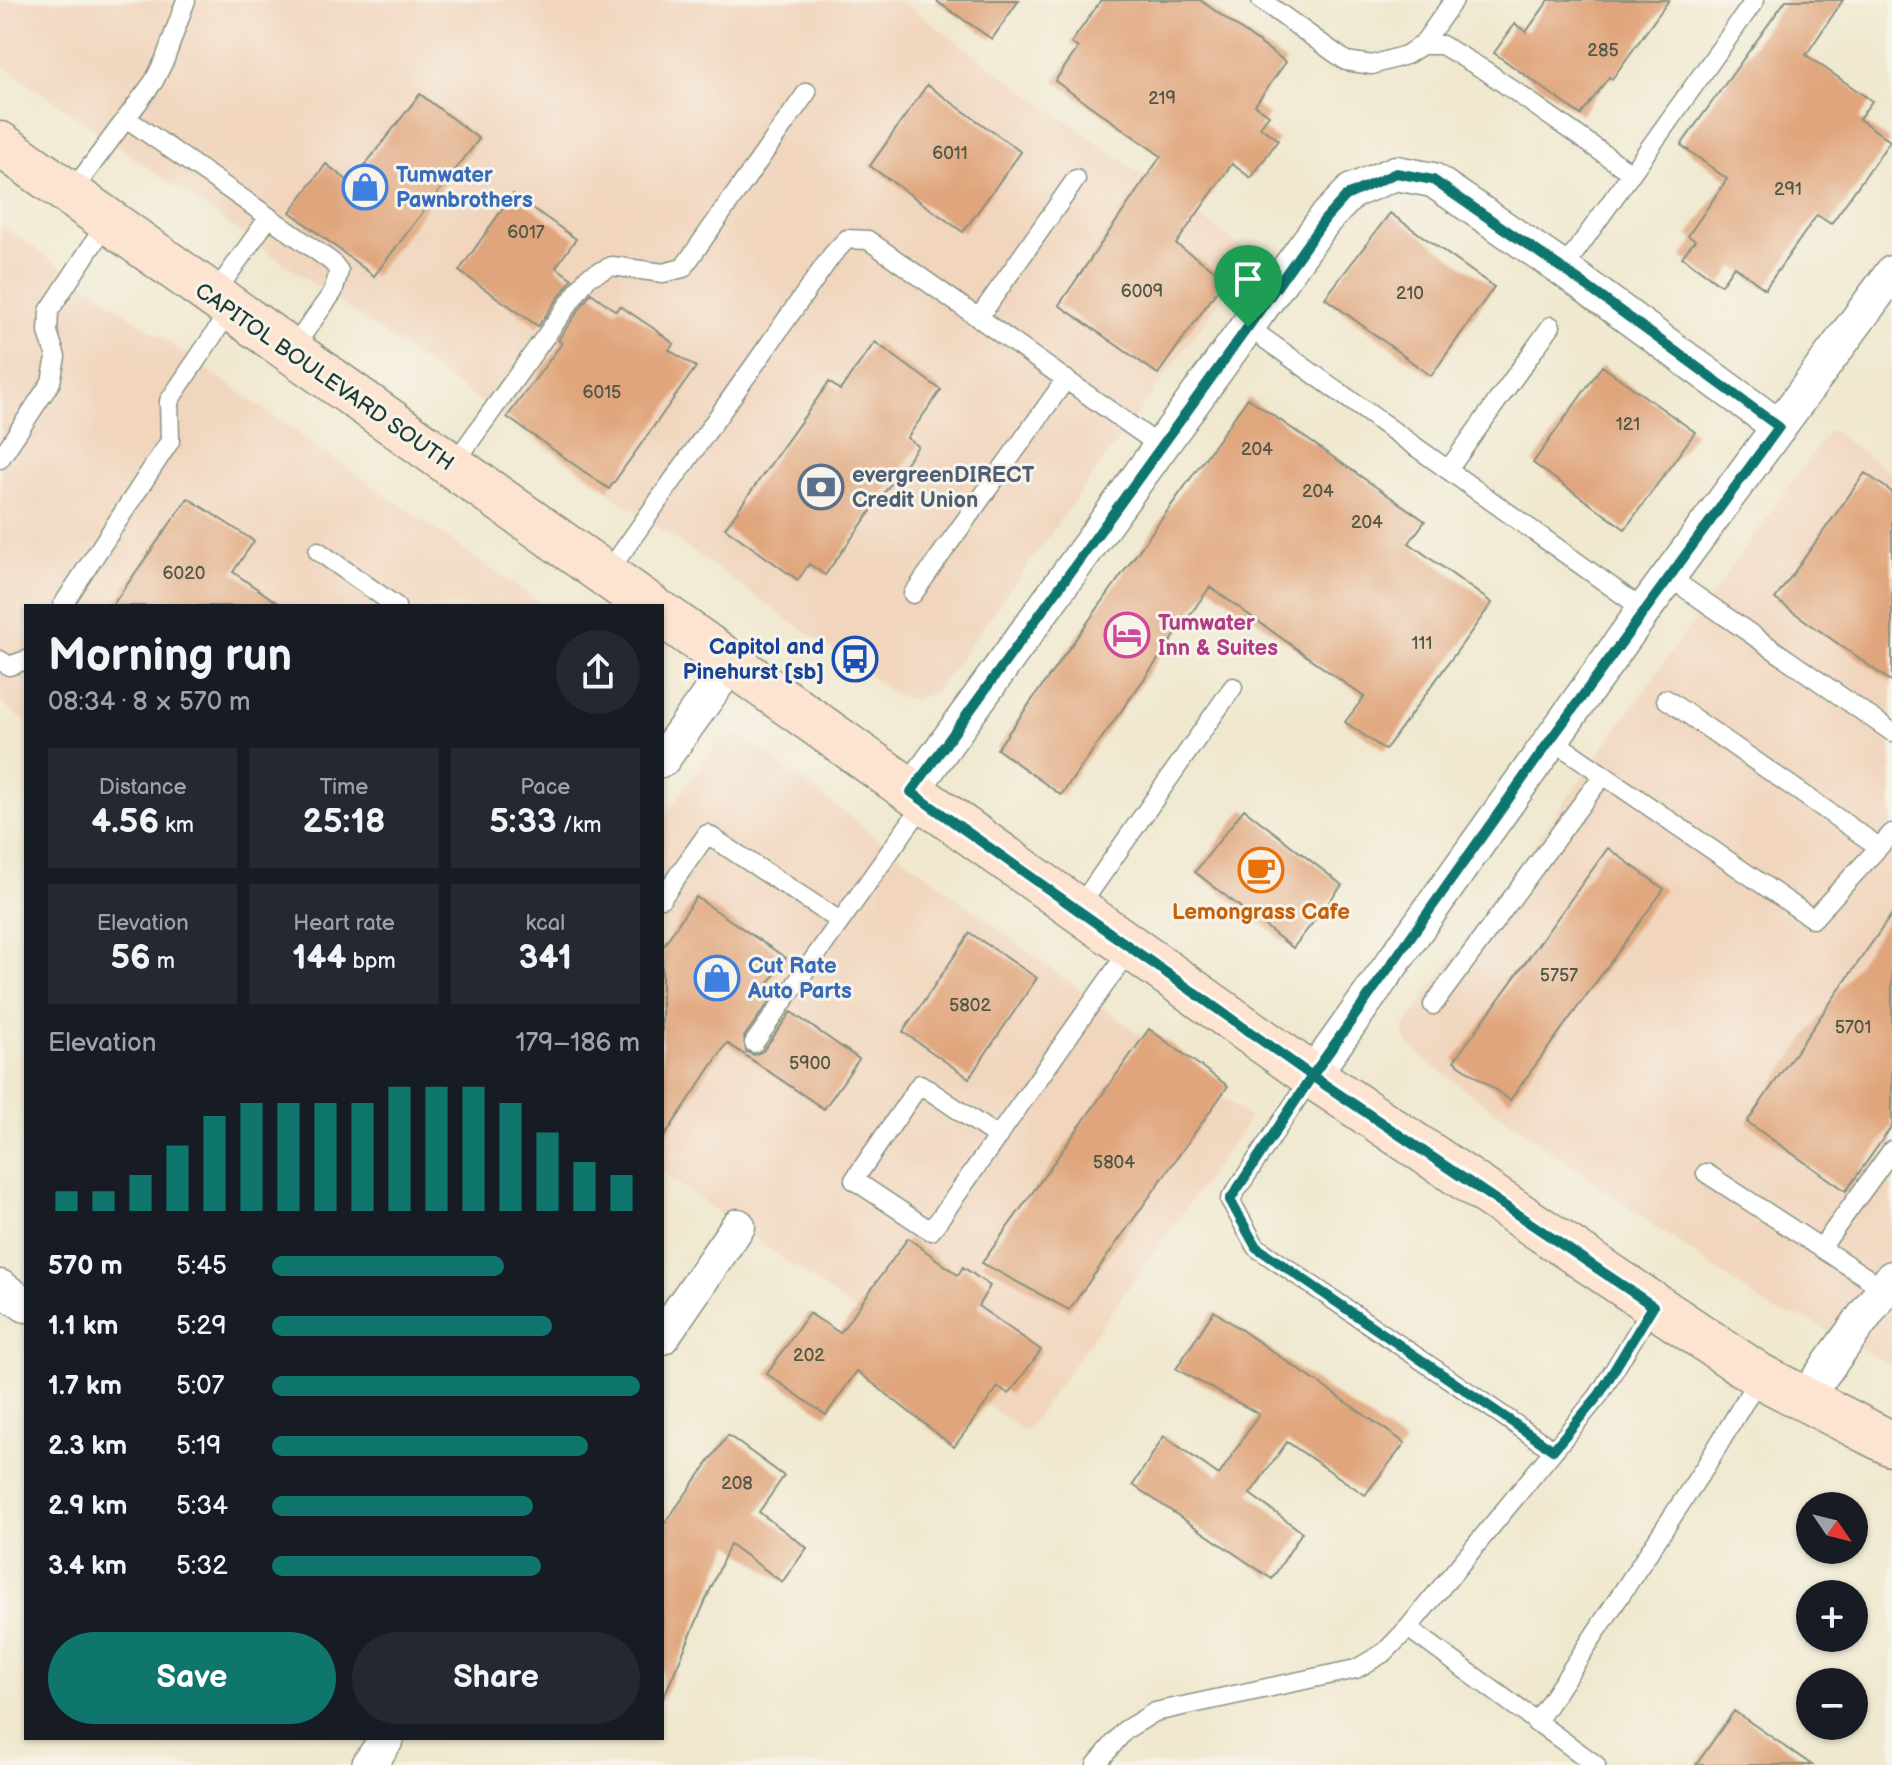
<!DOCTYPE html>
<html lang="en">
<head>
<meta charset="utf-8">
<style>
	:root { --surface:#171b24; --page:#242831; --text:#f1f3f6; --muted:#9ea1a6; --accent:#0f766e }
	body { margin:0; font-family:"Balsamiq Sans",sans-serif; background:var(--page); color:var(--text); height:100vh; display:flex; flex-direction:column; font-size:30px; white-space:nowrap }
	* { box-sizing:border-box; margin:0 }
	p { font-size:26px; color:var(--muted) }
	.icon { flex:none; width:44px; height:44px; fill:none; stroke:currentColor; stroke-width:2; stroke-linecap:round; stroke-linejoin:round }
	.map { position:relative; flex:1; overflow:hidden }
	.side { position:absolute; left:24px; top:604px; width:640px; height:1136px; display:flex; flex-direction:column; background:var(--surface); border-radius:0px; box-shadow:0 2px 6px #0004 }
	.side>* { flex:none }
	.needle { width:52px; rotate:125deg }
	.controls { position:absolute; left:1796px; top:1492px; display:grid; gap:16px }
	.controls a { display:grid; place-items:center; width:72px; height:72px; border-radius:50%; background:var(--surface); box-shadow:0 2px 6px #0004; font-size:40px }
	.pin { position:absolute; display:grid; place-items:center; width:68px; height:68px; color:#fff; margin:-82px -34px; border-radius:50% 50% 50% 0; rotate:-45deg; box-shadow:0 0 8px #0007 }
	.pin .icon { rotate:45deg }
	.round { display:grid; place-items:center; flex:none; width:84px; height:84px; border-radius:42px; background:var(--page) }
	.head { display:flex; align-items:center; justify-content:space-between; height:136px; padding:0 24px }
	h1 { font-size:44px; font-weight:600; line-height:60px }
	.figures { display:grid; grid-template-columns:repeat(3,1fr); gap:12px; height:136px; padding:8px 24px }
	.figures div { display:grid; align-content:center; border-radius:0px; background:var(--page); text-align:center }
	.figures b { font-size:34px; font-weight:600 }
	.figures small { font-size:22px; font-weight:400 }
	.figures p { font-size:22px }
	.chart { height:224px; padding:16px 24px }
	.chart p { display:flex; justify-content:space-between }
	.chart svg { width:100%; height:144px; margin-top:8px; stroke:var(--accent); stroke-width:6 }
	.action { display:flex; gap:16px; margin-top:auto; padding:16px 24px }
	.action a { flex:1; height:92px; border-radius:48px; background:var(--accent); color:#fff; font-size:32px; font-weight:600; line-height:92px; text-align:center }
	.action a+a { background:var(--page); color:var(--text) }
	ul { padding:0 24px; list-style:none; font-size:26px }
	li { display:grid; grid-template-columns:128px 96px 1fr; align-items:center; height:60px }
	li i { height:20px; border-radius:10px; background:var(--accent) }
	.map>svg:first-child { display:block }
</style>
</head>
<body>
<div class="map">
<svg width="1892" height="1765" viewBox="0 0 1892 1765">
	<rect width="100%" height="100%" fill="#f7f3e8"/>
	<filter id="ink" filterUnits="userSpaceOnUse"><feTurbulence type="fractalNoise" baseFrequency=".0125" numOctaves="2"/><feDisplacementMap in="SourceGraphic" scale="16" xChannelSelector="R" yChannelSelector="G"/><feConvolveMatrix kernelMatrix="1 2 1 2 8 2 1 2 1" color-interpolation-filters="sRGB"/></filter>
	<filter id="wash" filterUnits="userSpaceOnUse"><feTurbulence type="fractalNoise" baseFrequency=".006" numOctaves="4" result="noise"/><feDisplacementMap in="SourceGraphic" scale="32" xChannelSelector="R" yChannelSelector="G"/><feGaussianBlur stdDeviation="1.8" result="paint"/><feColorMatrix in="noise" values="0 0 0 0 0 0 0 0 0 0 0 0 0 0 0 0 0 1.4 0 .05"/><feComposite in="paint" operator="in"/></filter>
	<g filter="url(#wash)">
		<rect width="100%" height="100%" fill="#f0e8cf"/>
		<path fill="#f1d5bd" d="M0 0H899L1253 255 936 691 913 700 893 693 0 63Z
			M0 224 544 606H26V721L0 703Z
			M1830 429 1892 473V1366L1807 1319 1773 1311 1426 1061 1407 1042 1403 1029Z
			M742 736 1250 1118 1025 1432 662 1172V821L719 739Z"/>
		<g id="blocks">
			<path fill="#e0a57c" d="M935 0H1019L992 39Z
				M1101 0H1200L1286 62 1255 105 1269 115 1260 127 1278 140 1251 178 1232 164 1176 244 1226 278 1158 374 1059 305 1161 156 1055 81 1078 48 1071 43Z
				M1549 0H1669L1612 79 1609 77 1581 115 1494 53 1515 24 1526 32Z
				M1786 0H1843L1806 55 1872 101 1859 119 1890 141 1831 224 1817 215 1765 289 1734 266 1721 285 1682 257 1695 240 1688 236 1727 179 1681 145Z
				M927 85 1021 152 963 232 870 166Z
				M420 94 479 139 374 276 290 212 326 164 351 183Z
				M513 194 576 239 556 267 572 279 538 326 459 271Z
				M1390 213 1494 287 1431 376 1325 298Z
				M591 293 616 311 620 306 653 328 674 344 669 350 696 367 609 489 507 417 562 343 558 340Z
				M875 342 941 390 907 438 918 446 825 575 809 564 798 580 725 528 829 382 840 390Z
				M1602 366 1695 432 1625 529 1533 463Z
				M1248 398 1425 521 1409 543 1492 603 1385 750 1345 722 1364 697 1210 587 1061 795 997 749Z
				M1865 473 1892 492V682L1775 599Z
				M188 498 254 541 233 572 282 606H112Z
				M1244 809 1342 885 1293 948 1195 872Z
				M1608 848 1664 889 1510 1100 1454 1061Z
				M696 897 786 958 762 993 771 999 744 1037 746 1052 754 1055 763 1051 791 1012 859 1059 824 1109 727 1043 662 1140V948Z
				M1892 914V1126L1846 1191 1747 1122Z
				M970 933 1037 978 969 1078 903 1032Z
				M1149 1029 1228 1086 1069 1310 982 1263Z
				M908 1238 958 1275 963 1267 990 1286 978 1306 1041 1350 1009 1394 998 1387 954 1447 857 1371 826 1415 767 1374 809 1313 840 1333Z
				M1214 1311 1405 1443 1365 1495 1287 1442 1250 1494 1302 1532 1272 1579 1133 1485 1164 1436 1219 1475 1259 1414 1176 1369Z
				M728 1435 784 1476 759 1512 807 1548 782 1582 730 1544 662 1701V1527Z
				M1734 1711 1812 1765H1696Z"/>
		</g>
	</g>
	<g filter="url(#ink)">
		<use href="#blocks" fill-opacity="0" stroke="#889282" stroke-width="2"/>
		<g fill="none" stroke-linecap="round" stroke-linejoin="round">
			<g stroke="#889282" stroke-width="21">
				<path id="lane" d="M1261 0 1346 61 1372 65 1406 55 1422 45H1442L1486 71 1631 173
					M1422 45 1454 0
					M126 118 269 217
					M70 194 154 81 165 59 186 0
					M1563 269 1755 0
					M213 296 269 217 332 262 339 271 333 292 291 351
					M980 316 1076 179
					M1248 327 1644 610
					M0 459 51 382 56 357 48 332 49 311 108 221
					M453 465 588 277 612 266 663 273 683 268 807 92
					M1448 470 1551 326
					M318 551 396 606
					M606 575 832 255 847 239 868 240 1160 446
					M1669 577 1892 732
					M913 594 1066 379
					M62 606 170 441 169 401 231 309
					M0 660 9 666 26 660
					M1666 699 1879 847
					M1551 739 1813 919 1892 833
					M662 898 707 834 840 921
					M1077 910 1233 687
					M1433 1005 1603 775
					M754 1043 925 802
					M1312 1076 1230 1200 1256 1247 1553 1450
					M998 1137 920 1084 854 1180 931 1231C998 1137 1064 1043 1130 949
					M1706 1173 1884 1289
					M1821 1248 1892 1150
					M1408 1628 1599 1395 1653 1306
					M1536 1723 1705 1467 1760 1376
					M1096 1765 1125 1730 1155 1712 1356 1669 1385 1652 1408 1628 1596 1765"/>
			</g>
			<g stroke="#889282" stroke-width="37">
				<path id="street" d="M662 760 731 664
					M911 792 1325 219 1352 191 1396 173 1433 180 1563 269 1779 427
					M1312 1076 1644 610 1892 273
					M0 1287 26 1305
					M662 1337 738 1226
					M1804 1399 1892 1278
					M369 1765 387 1738"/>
			</g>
			<g stroke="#889282" stroke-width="47">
				<path id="secondary" d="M0 144 650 606
					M662 614 1312 1076 1760 1376 1892 1444"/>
			</g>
			<use href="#lane" stroke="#fff" stroke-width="18"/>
			<use href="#street" stroke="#fff" stroke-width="34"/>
			<use href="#secondary" stroke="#fde4d1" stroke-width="44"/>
		</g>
	</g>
	<g fill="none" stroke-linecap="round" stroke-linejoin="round" filter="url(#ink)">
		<g stroke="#fff" stroke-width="16">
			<path id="route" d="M1248 327 911 792 1312 1076 1230 1200 1256 1247 1553 1450 1599 1395 1653 1306 1312 1076 1551 739 1779 427 1563 269 1433 180 1396 173 1346 196 1325 219 1248 327"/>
		</g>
		<use href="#route" stroke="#0f766e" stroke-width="10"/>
	</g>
	<defs>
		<g id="shop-ring" transform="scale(2.3)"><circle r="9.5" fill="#f7f3e8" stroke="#3f7fe0" stroke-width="1.5"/><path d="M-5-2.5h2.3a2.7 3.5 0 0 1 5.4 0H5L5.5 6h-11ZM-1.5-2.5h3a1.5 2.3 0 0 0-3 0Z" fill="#3f7fe0"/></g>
		<g id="bank-ring" transform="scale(2.3)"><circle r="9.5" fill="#f7f3e8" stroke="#5c6f8a" stroke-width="1.5"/><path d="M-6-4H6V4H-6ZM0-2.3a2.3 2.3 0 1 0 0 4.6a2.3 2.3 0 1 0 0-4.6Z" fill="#5c6f8a"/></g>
		<g id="hotel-ring" transform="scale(2.3)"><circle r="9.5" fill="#f7f3e8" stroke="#d1479c" stroke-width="1.5"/><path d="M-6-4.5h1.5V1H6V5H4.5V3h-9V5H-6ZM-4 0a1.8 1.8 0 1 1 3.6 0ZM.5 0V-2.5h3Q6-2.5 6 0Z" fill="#d1479c"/></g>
		<g id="bus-ring" transform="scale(2.3)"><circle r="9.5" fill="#f7f3e8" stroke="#1a4fb4" stroke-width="1.5"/><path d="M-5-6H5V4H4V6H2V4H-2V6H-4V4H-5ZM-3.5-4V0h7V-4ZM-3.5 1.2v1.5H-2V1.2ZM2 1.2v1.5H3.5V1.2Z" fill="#1a4fb4"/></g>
		<g id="cafe-ring" transform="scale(2.3)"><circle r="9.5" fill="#f7f3e8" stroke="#e8710a" stroke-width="1.5"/><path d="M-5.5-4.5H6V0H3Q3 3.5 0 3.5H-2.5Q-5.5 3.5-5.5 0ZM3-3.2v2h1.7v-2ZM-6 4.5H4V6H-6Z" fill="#e8710a"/></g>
	</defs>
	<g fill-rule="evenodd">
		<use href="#shop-ring" x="365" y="187"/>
		<use href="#bank-ring" x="821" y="487"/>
		<use href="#hotel-ring" x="1127" y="635"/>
		<use href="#bus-ring" x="855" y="659"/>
		<use href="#cafe-ring" x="1261" y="870"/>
		<use href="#shop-ring" x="717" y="978"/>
	</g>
	<g text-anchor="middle" stroke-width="6" stroke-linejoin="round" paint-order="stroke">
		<g font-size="18" fill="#4f5746">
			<text x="1603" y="56">285</text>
			<text x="1162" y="104">219</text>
			<text x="950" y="159">6011</text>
			<text x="1788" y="195">291</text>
			<text x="526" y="238">6017</text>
			<text x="1142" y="297">6009</text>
			<text x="1410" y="299">210</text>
			<text x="602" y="398">6015</text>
			<text x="1628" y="430">121</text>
			<text x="1257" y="455">204</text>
			<text x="1318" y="497">204</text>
			<text x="1367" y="528">204</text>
			<text x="184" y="579">6020</text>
			<text x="1422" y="649">111</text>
			<text x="1559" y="981">5757</text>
			<text x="970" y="1011">5802</text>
			<text x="1853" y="1033">5701</text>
			<text x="810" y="1069">5900</text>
			<text x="1114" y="1168">5804</text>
			<text x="809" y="1361">202</text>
			<text x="737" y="1489">208</text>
		</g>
		<g font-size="22" font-weight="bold" fill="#366cbe" stroke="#f7f3e8" text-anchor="start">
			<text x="396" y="182">Tumwater<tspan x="396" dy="25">Pawnbrothers</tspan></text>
			<text x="748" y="973">Cut Rate<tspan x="748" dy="25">Auto Parts</tspan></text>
		</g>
		<g font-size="22" fill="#1f3d34" stroke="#f7f3e8">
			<text transform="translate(325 376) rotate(35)" y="8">CAPITOL BOULEVARD SOUTH</text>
		</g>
		<g font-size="22" font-weight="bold" fill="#4e5e75" stroke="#f7f3e8" text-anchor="start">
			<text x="852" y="482">evergreenDIRECT<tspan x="852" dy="25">Credit Union</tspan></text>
		</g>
		<g font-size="22" font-weight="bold" fill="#b23c85" stroke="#f7f3e8" text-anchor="start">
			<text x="1158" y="630">Tumwater<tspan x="1158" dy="25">Inn &amp; Suites</tspan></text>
		</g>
		<g font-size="22" font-weight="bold" fill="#164399" stroke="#f7f3e8" text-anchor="end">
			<text x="824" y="654">Capitol and<tspan x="824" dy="25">Pinehurst [sb]</tspan></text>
		</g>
		<g font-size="22" font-weight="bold" fill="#c56008" stroke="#f7f3e8">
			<text x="1261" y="919">Lemongrass Cafe</text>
		</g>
	</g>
</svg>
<div class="controls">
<a><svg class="needle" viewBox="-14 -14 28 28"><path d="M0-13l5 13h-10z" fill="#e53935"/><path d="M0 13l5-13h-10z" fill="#9ea1a6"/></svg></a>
<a>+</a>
<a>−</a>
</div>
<div class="pin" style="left:1248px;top:327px;background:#1e9e55"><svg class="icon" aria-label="arrive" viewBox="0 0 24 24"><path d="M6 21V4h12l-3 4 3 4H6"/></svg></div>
<section class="side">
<div class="head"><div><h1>Morning run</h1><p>08:34 · 8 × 570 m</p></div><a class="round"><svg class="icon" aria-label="share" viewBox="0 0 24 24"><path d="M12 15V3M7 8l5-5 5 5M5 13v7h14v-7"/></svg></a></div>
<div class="figures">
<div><p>Distance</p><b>4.56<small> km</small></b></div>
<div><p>Time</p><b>25:18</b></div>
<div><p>Pace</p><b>5:33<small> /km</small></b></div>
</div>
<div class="figures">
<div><p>Elevation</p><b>56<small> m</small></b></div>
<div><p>Heart rate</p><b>144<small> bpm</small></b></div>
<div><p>kcal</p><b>341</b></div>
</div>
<div class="chart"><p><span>Elevation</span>179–186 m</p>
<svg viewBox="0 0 160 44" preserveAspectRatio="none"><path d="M5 44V38M15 44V38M25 44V33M35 44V24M45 44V15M55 44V11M65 44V11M75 44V11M85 44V11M95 44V6M105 44V6M115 44V6M125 44V11M135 44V20M145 44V29M155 44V33"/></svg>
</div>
<ul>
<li><b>570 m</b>5:45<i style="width:63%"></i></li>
<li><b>1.1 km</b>5:29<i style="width:76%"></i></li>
<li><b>1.7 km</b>5:07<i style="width:100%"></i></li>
<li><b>2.3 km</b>5:19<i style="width:86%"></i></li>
<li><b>2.9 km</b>5:34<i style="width:71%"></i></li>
<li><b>3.4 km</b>5:32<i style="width:73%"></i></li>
</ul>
<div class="action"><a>Save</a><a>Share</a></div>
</section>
</div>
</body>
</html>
